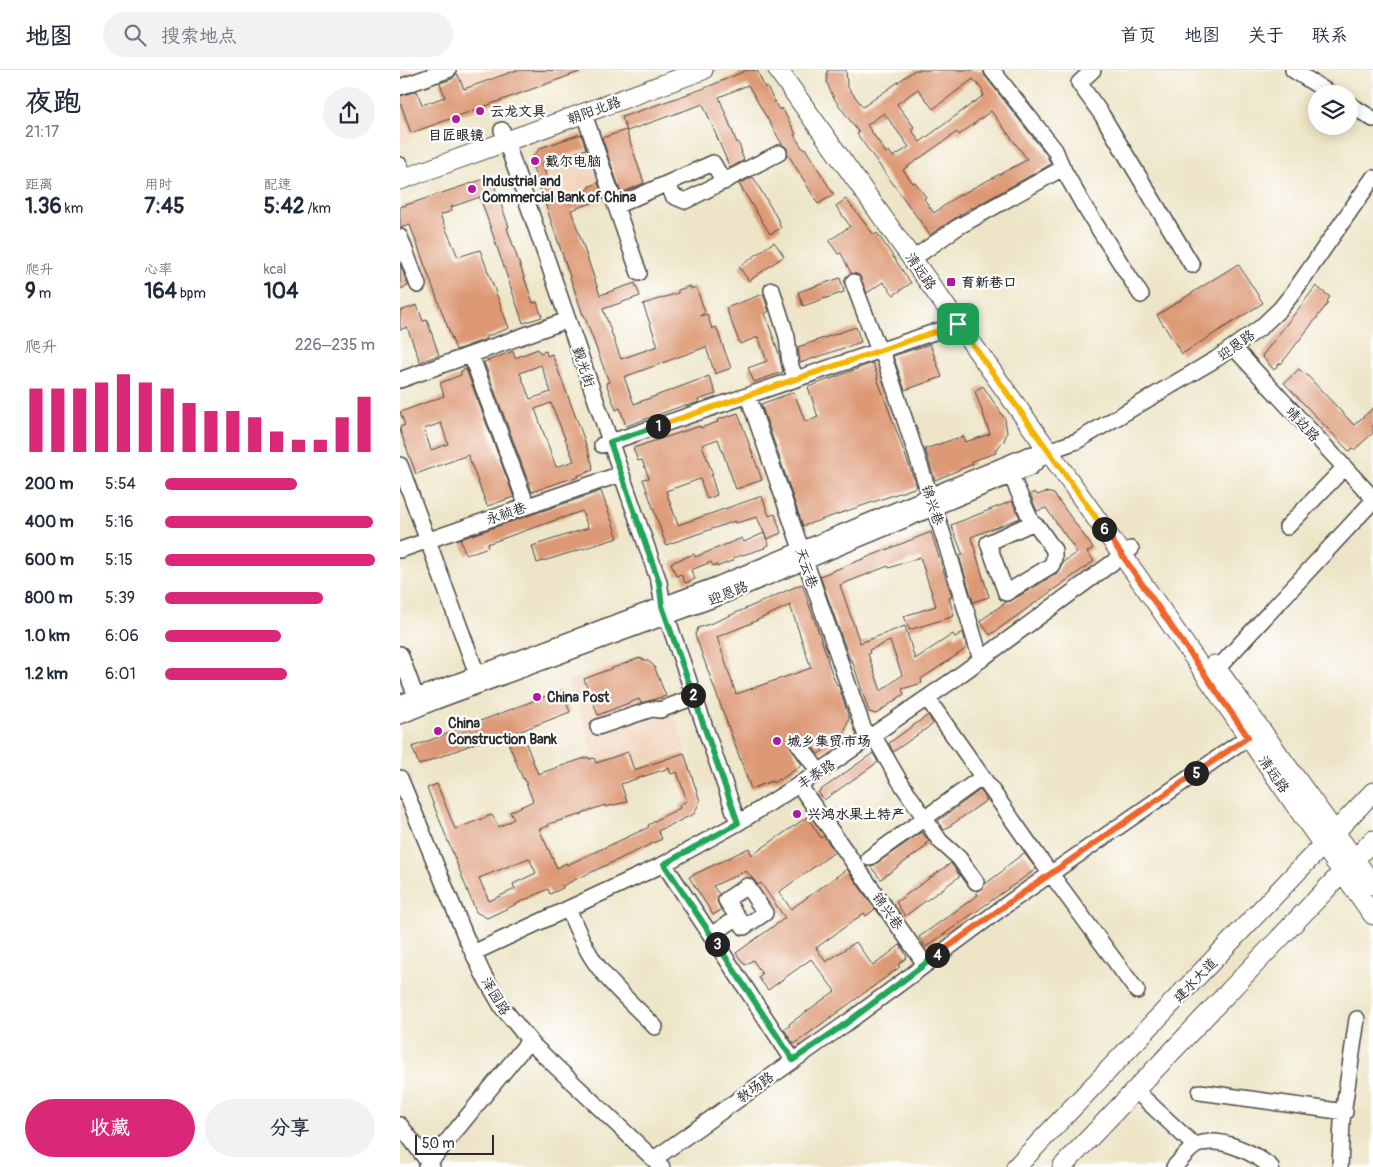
<!DOCTYPE html>
<html lang="zh">
<head>
<meta charset="utf-8">
<style>
	:root { --surface:#fff; --page:#f2f2f3; --text:#1f2937; --muted:#747a83; --line:#e0e1e3; --accent:#db2777 }
	body { margin:0; font-family:Pangolin,"LXGW WenKai TC",sans-serif; background:var(--page); color:var(--text); height:100vh; display:flex; flex-direction:column; font-size:19px; white-space:nowrap }
	* { box-sizing:border-box; margin:0 }
	p { font-size:16px; color:var(--muted) }
	.icon { flex:none; width:28px; height:28px; fill:none; stroke:currentColor; stroke-width:2; stroke-linecap:round; stroke-linejoin:round }
	.map { position:relative; flex:1; overflow:hidden }
	.details { display:flex; flex-direction:column; background:var(--surface); width:400px }
	.details>* { flex:none }
	.tools { position:absolute; left:908px; top:15px; display:grid; gap:10px }
	.tools a { display:grid; place-items:center; width:50px; height:50px; border-radius:50%; background:var(--surface); box-shadow:0 2px 12px #0003; font-size:25px }
	.scale { position:absolute; left:15px; bottom:12px; width:79px; box-sizing:border-box; padding-left:5px; border:2px solid #2b2b2b; border-top:0; font-size:14px; line-height:18px; white-space:nowrap; color:#2b2b2b; -webkit-text-stroke:4px #fff; paint-order:stroke }
	.pin { position:absolute; display:grid; place-items:center; width:42px; height:42px; color:#fff; margin:-21px; border-radius:10px; box-shadow:0 2px 8px #0006 }
	.km { position:absolute; width:25px; height:25px; margin:-12px; border-radius:50%; background:#222; color:#fff; font-size:14px; line-height:25px; text-align:center }
	.round { display:grid; place-items:center; flex:none; width:52px; height:52px; border-radius:26px; background:var(--page) }
	.head { display:flex; align-items:center; justify-content:space-between; height:85px; padding:0 25px }
	h1 { font-size:28px; font-weight:700; line-height:38px }
	.metrics { display:grid; grid-template-columns:repeat(3,1fr); gap:8px; height:85px; padding:5px 25px }
	.metrics div { display:grid; align-content:center }
	.metrics b { font-size:21px; font-weight:700 }
	.metrics small { font-size:14px; font-weight:400 }
	.metrics p { font-size:14px }
	.chart { height:140px; padding:10px 25px }
	.chart p { display:flex; justify-content:space-between }
	.chart svg { width:100%; height:90px; margin-top:5px; stroke:var(--accent); stroke-width:6 }
	.action { display:flex; gap:10px; margin-top:auto; padding:10px 25px }
	.action a { flex:1; height:58px; border-radius:30px; background:var(--accent); color:#fff; font-size:20px; font-weight:700; line-height:58px; text-align:center }
	.action a+a { background:var(--page); color:var(--text) }
	ul { padding:0 25px; list-style:none; font-size:16px }
	li { display:grid; grid-template-columns:80px 60px 1fr; align-items:center; height:38px }
	li i { height:12px; border-radius:6px; background:var(--accent) }
	header { display:flex; align-items:center; gap:30px; box-sizing:border-box; height:70px; padding:0 25px; background:var(--surface); border-bottom:1px solid var(--line) }
	header strong { font-size:24px }
	nav { display:flex; gap:28px; margin-inline-start:auto; font-size:18px }
	.search { width:350px; height:45px; background:var(--page); display:flex; align-items:center; gap:12px; box-sizing:border-box; padding:0 18px; border-radius:28px; color:var(--muted); font-size:19px }
	main { display:flex; flex:1; min-height:0 }
	.map>svg:first-child { display:block }
</style>
</head>
<body>
<header>
<strong>地图</strong>
<div class="search"><svg class="icon" aria-label="search" viewBox="0 0 24 24"><circle cx="10" cy="10" r="6"/><path d="M15 15l6 6"/></svg>搜索地点</div>
<nav><a>首页</a><a>地图</a><a>关于</a><a>联系</a></nav>
</header>
<main>
<section class="details">
<div class="head"><div><h1>夜跑</h1><p>21:17</p></div><a class="round"><svg class="icon" aria-label="share" viewBox="0 0 24 24"><path d="M12 15V3M7 8l5-5 5 5M5 13v7h14v-7"/></svg></a></div>
<div class="metrics">
<div><p>距离</p><b>1.36<small> km</small></b></div>
<div><p>用时</p><b>7:45</b></div>
<div><p>配速</p><b>5:42<small> /km</small></b></div>
</div>
<div class="metrics">
<div><p>爬升</p><b>9<small> m</small></b></div>
<div><p>心率</p><b>164<small> bpm</small></b></div>
<div><p>kcal</p><b>104</b></div>
</div>
<div class="chart"><p><span>爬升</span>226–235 m</p>
<svg viewBox="0 0 160 44" preserveAspectRatio="none"><path d="M5 44V13M15 44V13M25 44V13M35 44V10M45 44V6M55 44V10M65 44V13M75 44V20M85 44V24M95 44V24M105 44V27M115 44V34M125 44V38M135 44V38M145 44V27M155 44V17"/></svg>
</div>
<ul>
<li><b>200 m</b>5:54<i style="width:63%"></i></li>
<li><b>400 m</b>5:16<i style="width:99%"></i></li>
<li><b>600 m</b>5:15<i style="width:100%"></i></li>
<li><b>800 m</b>5:39<i style="width:75%"></i></li>
<li><b>1.0 km</b>6:06<i style="width:55%"></i></li>
<li><b>1.2 km</b>6:01<i style="width:58%"></i></li>
</ul>
<div class="action"><a>收藏</a><a>分享</a></div>
</section>
<div class="map">
<svg width="973" height="1097" viewBox="0 0 973 1097">
	<rect width="100%" height="100%" fill="#fff"/>
	<filter id="ink" filterUnits="userSpaceOnUse"><feTurbulence type="fractalNoise" baseFrequency=".02" numOctaves="2"/><feDisplacementMap in="SourceGraphic" scale="10" xChannelSelector="R" yChannelSelector="G"/><feConvolveMatrix kernelMatrix="1 2 1 2 8 2 1 2 1" color-interpolation-filters="sRGB"/></filter>
	<filter id="wash" filterUnits="userSpaceOnUse"><feTurbulence type="fractalNoise" baseFrequency=".0096" numOctaves="4" result="noise"/><feDisplacementMap in="SourceGraphic" scale="20" xChannelSelector="R" yChannelSelector="G"/><feGaussianBlur stdDeviation="1.12" result="paint"/><feColorMatrix in="noise" values="0 0 0 0 0 0 0 0 0 0 0 0 0 0 0 0 0 1.4 0 .05"/><feComposite in="paint" operator="in"/></filter>
	<g filter="url(#wash)">
		<rect width="100%" height="100%" fill="#eee5c8"/>
		<path fill="#f2d5bd" d="M0 0H117L64 19 58 2 0 23Z
			M0 32 14 69 0 74Z
			M186 60 210 130 147 151 128 97 131 82 134 77Z
			M240 584 247 585 254 591 286 680 203 709 168 611Z"/>
		<g id="blocks">
			<path fill="#dd9975" fill-rule="evenodd" d="M117 0 182 1 11 63 0 32V26L17 21 22 35 45 27 40 13 52 9 57 3 64 19Z
				M347 0H357L365 18 367 17 379 40 382 38 396 64 394 65 403 79 405 78 434 125 418 134 388 84 387 78 382 74 348 15 319 27 337 73 338 72 342 82H341L344 90 330 98 303 34 227 61 222 47 305 18Z
				M427 0H446L447 16 463 37 515 0H583L585 6 646 84 651 94 573 138 572 137 530 165 457 64 459 63 433 27 427 13ZM573 9 583 21 582 22 584 25 520 72 511 59 514 57 497 34 518 19 533 39ZM591 41 627 89 623 92 556 127 534 143 524 129 526 127 515 112 513 113 503 100 557 62 559 65ZM484 43 509 77 493 87 489 81 486 83 467 55Z
				M226 60 244 113 221 123 202 68Z
				M181 64 186 79 142 93 154 128 156 127 157 130 189 119 188 117 198 113 204 129 171 140 200 225 235 213 240 226 203 239 221 289 258 276 243 234 278 223V220L290 216 291 219 296 217 305 242 300 246 307 244 312 259 316 257 331 298 315 304 306 277 224 307 234 334 309 306 316 324 298 330 299 332 286 336 285 335 226 356 220 338 216 340 206 313 209 312 184 245H183L132 95 133 86 140 78Z
				M353 107 380 153 379 154 381 158 370 164 339 114Z
				M87 108 93 113 97 123 109 157 107 158 133 233 137 232 142 247 123 253 80 127 51 137 52 141 40 145 58 187 80 180 109 258 85 267 86 269 56 280 10 155 0 158V137Z
				M446 129 474 165 477 163 511 213 494 225 483 212 467 223 459 205 451 203 441 183 438 184 429 171 450 156 436 136Z
				M374 172 384 186 349 211 339 197Z
				M0 194 8 216 0 219Z
				M838 194 863 233 782 284 757 245Z
				M440 208 444 222 403 236 398 222Z
				M916 216 930 227 927 231 928 233 881 294 880 293 874 300 862 286Z
				M363 224 369 241 365 244 379 284 383 302 354 312 348 298 367 291 358 267 340 274 326 238Z
				M17 235 23 251 27 250 39 285 20 292 7 257 0 260V241Z
				M456 257 461 272 400 293 398 277Z
				M530 274 542 307 505 320 493 286Z
				M138 279 140 283 146 281 147 286 152 284 183 366 193 396H192L193 400 177 406 178 407 170 410 169 409 132 422 84 292 113 281 115 288ZM141 295 151 322 130 329 120 303ZM151 333 174 391 156 397 135 339Z
				M473 293 478 308H477L517 417 403 456 361 334 394 322 405 352 418 347 408 317Z
				M66 299 114 427 87 436 68 385 16 404 0 360V357L5 355 0 342 44 326 40 313 61 305V301ZM41 353 48 374 31 380 24 359Z
				M899 299 903 303 904 302 954 355 973 338V363L954 380 953 378 949 381 884 313Z
				M583 316 605 349 607 363 604 371 595 380 596 383 572 391 573 394 535 410 525 379 563 366 565 372 590 364 575 321Z
				M338 343 362 410 336 419 318 369 302 375 313 405H311L317 425 307 429 300 409 266 421 278 455 362 426 369 446 375 444 381 463 367 469 357 447 340 452 335 453V451L266 475 243 409 249 408 242 390 238 391 233 378 300 356V358L318 352 317 350Z
				M201 421 218 468 137 493 132 476 188 458 182 441 87 474 88 477 66 485 60 469Z
				M635 422 637 425 646 422 654 424 693 478 687 482 694 491 590 565 580 551 606 532 611 531 657 503 663 492 677 482 646 438 637 441 630 424Z
				M612 431 620 448 571 467 589 527 573 532 559 486 563 485 551 455Z
				M531 462 552 527 549 528 554 546 509 560 504 546 536 536 520 487 489 498 488 496 440 515 460 573 505 556 515 589 553 564 555 567 563 562 567 578 521 609 522 613 502 619 504 624 476 644 469 642 452 590H450L420 506ZM490 571 502 605 481 621 468 584 470 583 469 580Z
				M364 463 369 475 364 477 365 478 333 488 334 490 317 497V495L313 496 311 492 291 500 295 509 285 513 281 504 276 506 271 493 294 484 295 487 342 468 344 472Z
				M402 514 428 589H427L434 609 437 615 438 614 449 648 444 664 439 668V669L418 684 402 665 398 664 392 666 389 670V674L402 695 380 710 379 709 373 713 372 711 351 719 295 565 298 558 315 552ZM390 535 411 598 336 624 317 567 347 555Z
				M239 588 248 591 254 596 266 626 241 633 239 629 198 645 184 609Z
				M162 620 170 642 121 661 138 704 188 687 189 689 194 688 196 693 228 682 234 700 284 683 300 731 294 744 258 761 262 769 162 816 163 818 150 824 148 819 87 848 76 842 27 718 37 714 55 759 92 745 99 757 114 749 110 742 133 731 124 708 123 709 104 662 19 695 12 677ZM269 698 271 704 277 702 287 731 279 735 280 738 254 751V752L248 755 249 757 167 795 166 793 157 798 139 759 149 756 148 754 183 744 182 743 205 735V737L227 732 221 714ZM129 788 136 803 113 814 115 819 89 831 79 808Z
				M528 645 533 654 493 682 489 673Z
				M473 683 478 692 424 730 418 722Z
				M580 720 587 730 544 760 538 751Z
				M407 747 421 768 424 766 435 782 379 822 391 839 447 799 475 839 466 846 464 843 416 878 426 892 456 872 473 896 500 875 507 887 498 895 500 897 394 974 384 959 390 956 389 954 435 921 411 889 368 920 358 907 362 904 353 890 345 895 336 883 385 848 361 813 358 815 346 801 313 816 319 824 317 831 321 840 313 845 289 807 349 778 352 785Z
				M522 762 529 771 526 774 527 776 481 809 479 807 471 797Z
				M624 783 636 799 526 877 519 867 578 825 576 822 582 819 585 814 604 800 603 799Z
				M551 793 560 806 505 846 496 832Z"/>
		</g>
	</g>
	<g filter="url(#ink)">
		<use href="#blocks" fill-opacity="0" stroke="#484743" stroke-width="1"/>
		<g fill="none" stroke-linecap="round" stroke-linejoin="round">
			<g stroke="#484743" stroke-width="18">
				<path id="minor" d="M592 0 655 80 663 99 684 136 741 225
					M693 0 679 13 702 45 792 195
					M893 0 931 24
					M0 17 48 0
					M949 34 973 49
					M184 44 239 203
					M102 60 259 512 263 536 338 753
					M0 95V97
					M268 113 273 126 285 131 379 83
					M216 136 313 93 324 112
					M0 167 18 215
					M521 183 558 157 663 98
					M453 212 479 281
					M372 220 387 267 390 294 396 309
					M834 278 973 428
					M482 281 546 474 581 590
					M71 285 127 436
					M0 310 159 253
					M348 326 467 669
					M202 375 558 254
					M0 395 77 604
					M611 405 632 453 638 457 654 480V488L652 495 606 523 588 473 632 453
					M887 457 944 398
					M0 480 212 407
					M0 584 16 627
					M817 599 973 431
					M527 628 637 785 737 921
					M0 633 317 515 628 385 648 381 677 371 816 289 860 258 880 239 893 223 973 108
					M0 646 36 631 322 526 631 397 647 382
					M198 657 252 639 260 640 294 627
					M473 665 499 710 540 771 559 788 576 812
					M398 673 419 702
					M0 708 67 870 83 904 102 937 134 976 262 1097
					M399 715 525 894
					M469 788 574 713
					M264 794 393 990
					M347 816 365 843 344 857 326 830Z
					M168 839C176 856 183 875 194 891 211 916 235 936 255 957
					M311 865 338 847
					M73 883 264 794 338 753 419 702 553 610 731 479
					M735 1020 795 1076
					M800 1022 945 1042
					M0 1055 32 1097
					M254 1089 448 952 610 832 848 667
					M26 1097 129 971
					M774 1097C781 1090 789 1079 797 1075 820 1065 854 1083 871 1097
					M940 1097 942 1051 957 949"/>
			</g>
			<g stroke="#484743" stroke-width="21">
				<path id="major" d="M378 0 757 534 907 752 973 845
					M0 110 303 0
					M814 595 973 815
					M616 1097 973 722
					M662 1097 973 770"/>
			</g>
			<use href="#minor" stroke="#fff" stroke-width="15"/>
			<use href="#major" stroke="#fff" stroke-width="19"/>
		</g>
	</g>
	<g fill="none" stroke-linecap="round" stroke-linejoin="round" filter="url(#ink)">
		<g stroke="#fff" stroke-width="10">
			<path id="split-1" d="M258 356 558 254"/>
		</g>
		<g stroke="#fff" stroke-width="10">
			<path id="split-2" d="M258 356 210 372 259 512 262 536 293 625"/>
		</g>
		<g stroke="#fff" stroke-width="10">
			<path id="split-3" d="M293 625 338 753 264 794 317 874"/>
		</g>
		<g stroke="#fff" stroke-width="10">
			<path id="split-4" d="M317 874 393 990 448 952 537 885"/>
		</g>
		<g stroke="#fff" stroke-width="10">
			<path id="split-5" d="M537 885 610 832 796 703"/>
		</g>
		<g stroke="#fff" stroke-width="10">
			<path id="split-6" d="M704 459 848 667 796 703"/>
		</g>
		<g stroke="#fff" stroke-width="10">
			<path id="split-7" d="M558 254 704 459"/>
		</g>
		<use href="#split-1" stroke="#f5b400" stroke-width="6"/>
		<use href="#split-2" stroke="#22a559" stroke-width="6"/>
		<use href="#split-3" stroke="#22a559" stroke-width="6"/>
		<use href="#split-4" stroke="#22a559" stroke-width="6"/>
		<use href="#split-5" stroke="#f0652b" stroke-width="6"/>
		<use href="#split-6" stroke="#f0652b" stroke-width="6"/>
		<use href="#split-7" stroke="#f5b400" stroke-width="6"/>
	</g>
	<g fill="#b5179e" stroke="#fff" stroke-width="2">
		<circle cx="80" cy="41" r="5"/>
		<circle cx="56" cy="49" r="5"/>
		<circle cx="135" cy="91" r="5"/>
		<circle cx="72" cy="119" r="5"/>
		<rect x="546" y="207" width="10" height="10" rx="2.5"/>
		<circle cx="137" cy="627" r="5"/>
		<circle cx="38" cy="661" r="5"/>
		<circle cx="377" cy="671" r="5"/>
		<circle cx="397" cy="744" r="5"/>
	</g>
	<g text-anchor="middle" stroke-width="4.5" stroke-linejoin="round" paint-order="stroke">
		<g font-size="14" fill="#2b2b2b" stroke="#fff">
			<text transform="translate(194 40) rotate(-20)" y="5">朝阳北路</text>
			<text transform="translate(521 201) rotate(55)" y="5">清远路</text>
			<text transform="translate(836 275) rotate(-36)" y="5">迎恩路</text>
			<text transform="translate(184 297) rotate(71)" y="5">觐光街</text>
			<text transform="translate(903 354) rotate(47)" y="5">靖边路</text>
			<text transform="translate(533 435) rotate(71)" y="5">锦兴巷</text>
			<text transform="translate(106 443) rotate(-19)" y="5">永祯巷</text>
			<text transform="translate(407 498) rotate(71)" y="5">天云巷</text>
			<text transform="translate(328 523) rotate(-22)" y="5">迎恩路</text>
			<text transform="translate(416 704) rotate(-33)" y="5">丰泰路</text>
			<text transform="translate(874 704) rotate(55)" y="5">清远路</text>
			<text transform="translate(488 841) rotate(55)" y="5">锦兴巷</text>
			<text transform="translate(795 910) rotate(-46)" y="5">建水大道</text>
			<text transform="translate(96 926) rotate(59)" y="5">泽园路</text>
			<text transform="translate(355 1017) rotate(-36)" y="5">教场路</text>
		</g>
		<g font-size="14" font-weight="bold" fill="#2b2b2b" stroke="#fff" text-anchor="start">
			<text x="90" y="46">云龙文具</text>
			<text x="56" y="70" text-anchor="middle">目匠眼镜</text>
			<text x="145" y="96">戴尔电脑</text>
			<text x="82" y="116">Industrial and<tspan x="82" dy="16">Commercial Bank of China</tspan></text>
			<text x="561" y="217">育新巷口</text>
			<text x="147" y="632">China Post</text>
			<text x="48" y="658">China<tspan x="48" dy="16">Construction Bank</tspan></text>
			<text x="387" y="676">城乡集贸市场</text>
			<text x="407" y="749">兴鸿水果土特产</text>
		</g>
	</g>
</svg>
<div class="tools">
<a><svg class="icon" aria-label="layers" viewBox="0 0 24 24"><path d="M12 4l9 5-9 5-9-5zM3 14l9 5 9-5"/></svg></a>
</div>
<div class="scale">50 m</div>
<div class="pin" style="left:558px;top:254px;background:#1e9e55"><svg class="icon" aria-label="arrive" viewBox="0 0 24 24"><path d="M6 21V4h12l-3 4 3 4H6"/></svg></div>
<b class="km" style="left:258px;top:356px">1</b>
<b class="km" style="left:293px;top:625px">2</b>
<b class="km" style="left:317px;top:874px">3</b>
<b class="km" style="left:537px;top:885px">4</b>
<b class="km" style="left:796px;top:703px">5</b>
<b class="km" style="left:704px;top:459px">6</b>
</div>
</main>
</body>
</html>
